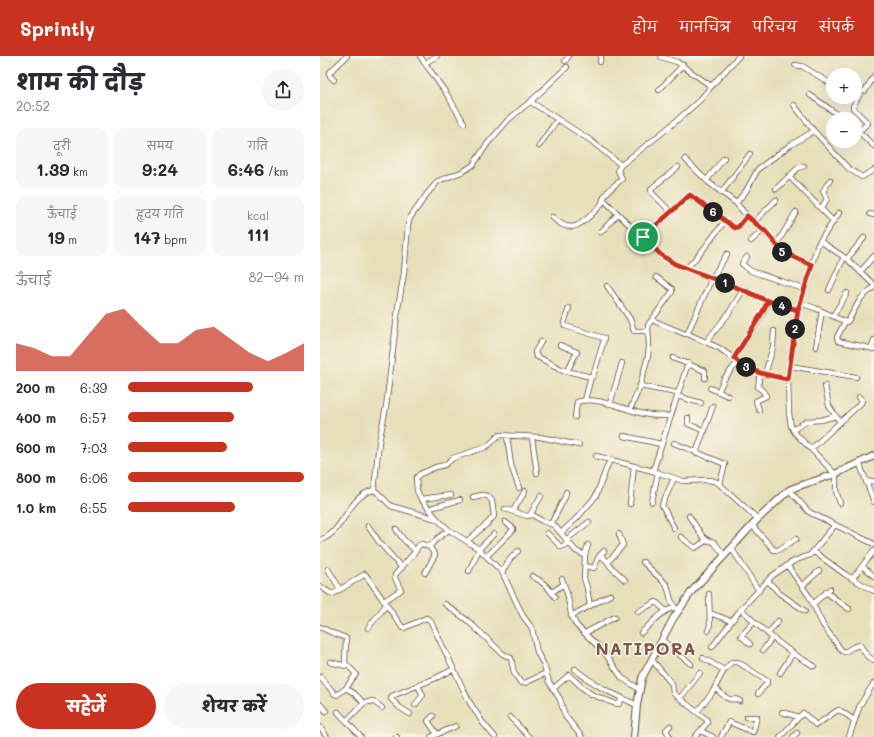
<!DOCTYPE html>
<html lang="hi">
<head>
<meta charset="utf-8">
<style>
	:root { --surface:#fff; --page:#f7f7f7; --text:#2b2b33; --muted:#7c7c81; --accent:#c8321e }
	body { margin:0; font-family:Mali,"Playpen Sans Deva",sans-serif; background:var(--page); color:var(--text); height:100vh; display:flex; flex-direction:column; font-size:15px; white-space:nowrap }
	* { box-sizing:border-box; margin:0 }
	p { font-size:13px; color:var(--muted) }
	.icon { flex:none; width:22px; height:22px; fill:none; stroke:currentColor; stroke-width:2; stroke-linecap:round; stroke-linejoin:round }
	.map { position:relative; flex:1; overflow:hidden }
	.side { display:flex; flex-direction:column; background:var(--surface); width:320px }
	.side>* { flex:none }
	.tools { position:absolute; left:506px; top:12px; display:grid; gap:8px }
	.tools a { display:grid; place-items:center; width:36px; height:36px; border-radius:50%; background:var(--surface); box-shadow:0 4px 16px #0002; font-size:20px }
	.pin { position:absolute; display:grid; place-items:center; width:34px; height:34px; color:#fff; margin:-17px; border:2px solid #fff; border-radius:50%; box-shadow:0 1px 4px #0007 }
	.km { position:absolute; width:20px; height:20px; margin:-10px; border-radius:50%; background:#222; color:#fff; font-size:11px; line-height:20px; text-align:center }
	.round { display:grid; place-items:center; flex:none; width:42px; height:42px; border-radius:21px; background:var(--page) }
	.head { display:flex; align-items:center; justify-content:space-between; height:68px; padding:0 16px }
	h1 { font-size:22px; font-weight:800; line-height:30px }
	.stats { display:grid; grid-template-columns:repeat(3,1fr); gap:6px; height:68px; padding:4px 16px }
	.stats div { display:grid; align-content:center; border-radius:10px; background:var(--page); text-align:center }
	.stats b { font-size:17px; font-weight:800 }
	.stats small { font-size:11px; font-weight:400 }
	.stats p { font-size:11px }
	.chart { height:112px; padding:8px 16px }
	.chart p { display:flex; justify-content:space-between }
	.chart svg { width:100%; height:72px; margin-top:4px; fill:var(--accent); opacity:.7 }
	.action { display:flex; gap:8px; margin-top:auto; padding:8px 16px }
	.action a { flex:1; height:46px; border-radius:24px; background:var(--accent); color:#fff; font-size:16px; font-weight:800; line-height:46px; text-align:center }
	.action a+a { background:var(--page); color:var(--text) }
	ul { padding:0 16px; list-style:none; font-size:13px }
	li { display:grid; grid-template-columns:64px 48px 1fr; align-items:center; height:30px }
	li i { height:10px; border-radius:5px; background:var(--accent) }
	header { display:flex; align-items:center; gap:24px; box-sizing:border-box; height:56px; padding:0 20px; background:var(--accent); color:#fff }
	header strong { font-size:19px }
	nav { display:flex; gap:22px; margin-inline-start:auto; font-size:14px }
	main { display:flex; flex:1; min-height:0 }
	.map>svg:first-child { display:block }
</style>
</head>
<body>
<header>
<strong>Sprintly</strong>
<nav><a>होम</a><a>मानचित्र</a><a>परिचय</a><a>संपर्क</a></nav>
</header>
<main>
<section class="side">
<div class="head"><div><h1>शाम की दौड़</h1><p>20:52</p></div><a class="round"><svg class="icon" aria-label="share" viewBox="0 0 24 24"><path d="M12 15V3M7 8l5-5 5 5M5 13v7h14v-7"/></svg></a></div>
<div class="stats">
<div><p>दूरी</p><b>1.39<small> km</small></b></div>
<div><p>समय</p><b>9:24</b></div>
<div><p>गति</p><b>6:46<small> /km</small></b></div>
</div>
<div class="stats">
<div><p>ऊँचाई</p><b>19<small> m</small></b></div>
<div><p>हृदय गति</p><b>147<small> bpm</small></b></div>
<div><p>kcal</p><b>111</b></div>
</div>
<div class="chart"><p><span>ऊँचाई</span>82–94 m</p>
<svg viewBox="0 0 160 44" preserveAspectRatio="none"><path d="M0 44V27L10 30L20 35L30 35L40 22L50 9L60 6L70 17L80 27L90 27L100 19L110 17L120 25L130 33L140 38L150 33L160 27V44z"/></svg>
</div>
<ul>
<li><b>200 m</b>6:39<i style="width:71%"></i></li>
<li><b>400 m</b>6:57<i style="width:60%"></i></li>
<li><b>600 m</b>7:03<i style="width:56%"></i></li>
<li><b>800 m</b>6:06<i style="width:100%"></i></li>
<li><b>1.0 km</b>6:55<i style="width:61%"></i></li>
</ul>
<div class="action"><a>सहेजें</a><a>शेयर करें</a></div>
</section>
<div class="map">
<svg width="554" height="681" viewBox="0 0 554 681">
	<rect width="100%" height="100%" fill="#fbf7ec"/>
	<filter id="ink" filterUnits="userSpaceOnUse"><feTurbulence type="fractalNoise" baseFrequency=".025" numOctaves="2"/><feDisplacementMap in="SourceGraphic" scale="8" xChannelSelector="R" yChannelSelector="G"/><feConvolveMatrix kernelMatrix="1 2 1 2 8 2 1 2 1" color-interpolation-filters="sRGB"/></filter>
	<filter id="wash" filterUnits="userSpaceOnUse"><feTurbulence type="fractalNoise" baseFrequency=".012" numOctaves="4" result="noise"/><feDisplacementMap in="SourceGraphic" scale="16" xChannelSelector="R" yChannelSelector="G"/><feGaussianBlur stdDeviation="0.9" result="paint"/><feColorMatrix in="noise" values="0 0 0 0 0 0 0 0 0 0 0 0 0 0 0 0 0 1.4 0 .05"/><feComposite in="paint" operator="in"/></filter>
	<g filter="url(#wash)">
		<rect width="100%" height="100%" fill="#e7dfb9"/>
	</g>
	<g filter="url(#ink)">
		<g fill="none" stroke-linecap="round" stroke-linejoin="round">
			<g stroke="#554535" stroke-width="6">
				<path id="minor" d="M100 0 128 40 144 67
					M341 1 357 6 391 30
					M245 5 249 0
					M280 6 281 0
					M105 7 117 0
					M475 9 482 10 513 29
					M14 24 10 20 9 17 27 0
					M339 34 363 9
					M535 34 538 35 540 38 533 50V52L548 67 539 75
					M539 36 545 35 554 20
					M490 39 524 63
					M209 47 247 11
					M474 49 494 75 529 113 542 121 554 114
					M535 72 554 90
					M219 90 237 64
					M365 103 388 126 416 147 427 160 446 177 463 196 492 209
					M469 120 513 165
					M387 124 404 102
					M456 133 478 112 484 110
					M401 137 430 98
					M283 143 338 197 355 208 423 234 448 245 478 254
					M416 147 426 135 438 113 469 90 494 75
					M501 153 507 143 503 135 510 124
					M351 156 332 137 331 134 333 131 358 111
					M550 158 554 159
					M232 161C248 176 257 173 272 158 275 155 278 152 281 149 283 146 283 141 286 138 290 132 297 128 302 123L298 114 301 109 347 73 380 44 394 27 419 0
					M434 166 456 144
					M281 176 298 158
					M323 181 370 139 415 172 418 171 427 160
					M431 185 443 174
					M500 185 519 157
					M456 189 476 156
					M407 198 392 222 368 276V278L399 292 429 313 440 317 468 323
					M427 201 423 206 422 208 431 215 484 233
					M527 203 544 182
					M367 212 382 195 405 165
					M540 216 554 200
					M287 230 310 263 314 275H328
					M509 234 524 201
					M480 247 495 252 526 266 528 265 541 242 554 231
					M513 260 527 237
					M332 264 365 278H368
					M525 266 517 281 518 285 554 293
					M221 286 215 296 216 300 243 314 271 321 273 320 283 287 284 282 245 270 244 267 249 252
					M386 286 409 257 423 234
					M240 289 257 296 247 315
					M496 291 502 255
					M552 292 554 284
					M353 302 385 315V322
					M414 302 443 257 448 245
					M470 310 536 321
					M445 318 453 291 454 275
					M320 330 357 337
					M505 330 509 350 520 366
					M390 332 408 340
					M398 336 404 323 418 306
					M357 340 381 347
					M265 344 271 321
					M290 348 302 307
					M310 354 320 330 328 300 329 291 328 269 352 236V233L336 221
					M439 354 436 345 446 340 443 335 438 331 440 317
					M255 361 257 346C273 339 307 354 324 358 333 360 341 360 350 360
					M368 362V368L385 375
					M473 374 487 365 501 364 516 360
					M187 380 191 409 199 432
					M304 380 341 388
					M212 381 217 417
					M354 387 405 408 400 428
					M259 389 220 381 179 379 169 389 166 391 133 402 125 409 116 411 100 418 96 422 97 435 101 443 118 464 129 474 159 493 182 516 203 560 212 572 217 596 224 609 229 626 240 643 245 660 262 681
					M491 393 541 347 542 344 539 341
					M376 397 393 350
					M276 400 333 415 363 425 390 424 397 426 438 463
					M539 406 554 446
					M333 415 368 307
					M546 426 554 425
					M54 434 59 386 66 351 78 252 84 217 88 169 90 162 107 138 118 125 144 115 153 109 168 87 188 64 206 49 211 46 270 84 301 109
					M469 434 489 456 554 488
					M101 443 131 439
					M332 446 338 416
					M520 447 516 435V422L515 418 491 393 475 377 471 370 469 357 468 323 478 254 498 188 500 185 527 203 554 229
					M310 448 314 410
					M109 453 114 451 140 444
					M185 453 207 460 213 459 222 465 234 469 256 495 265 499
					M193 455 205 435
					M210 459 221 440
					M369 460 383 481 387 484 394 486 405 500
					M231 468 245 441 246 436
					M432 469 454 494H458L476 483
					M48 470 59 486 82 512
					M354 472 342 449 354 422
					M76 473 84 484 96 495
					M227 477 241 491 248 487
					M241 477 257 462 276 440 290 403
					M361 481 375 492 387 484
					M0 484C25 476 27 440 54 434L58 437 71 450 117 463
					M246 484 269 466
					M147 485 168 467 174 460 172 445 168 440 162 439 153 441
					M268 489 265 499 264 522 267 532 270 550
					M412 493 439 535
					M493 495 526 519 554 535
					M280 499 288 506 303 489 299 478
					M167 500 193 474V472L185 466
					M288 506 290 510 305 524
					M323 506 347 529 351 544 355 552
					M467 509 489 540 503 569 522 595 525 596 533 591 540 589 547 600 554 604
					M265 510 274 512 278 502 284 495
					M542 510 554 520
					M8 513 20 533
					M149 515 159 493 174 478
					M182 516 190 503 198 495
					M105 517 115 499 109 490
					M212 520C222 525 229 531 235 541
					M242 523 247 537 251 558 256 569 285 597 302 622 319 633
					M532 523 554 495
					M448 525 459 537 485 555
					M0 530 10 537 13 538 45 518 82 571 84 572 106 562 110 564 150 647 163 667 175 681
					M482 530 499 515
					M232 536 244 528
					M506 536 529 553
					M64 545 81 534 75 522V519L94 497 99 489 102 488 109 491 118 482 129 474
					M125 548 148 565 183 598 191 602 194 617 201 627H205L226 617
					M493 548 510 533
					M421 553C443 575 466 595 494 610
					M318 556 328 550 336 546 346 555
					M390 557 411 565
					M251 560 290 539
					M0 571 13 577 26 582 25 607 36 618 26 632 17 639 15 638 0 621
					M48 572 66 549
					M388 575 390 569 389 538
					M265 577 295 561
					M321 577C329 570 345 551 356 552
					M448 578 458 565
					M342 584 371 608
					M430 588 421 580 434 566
					M392 591 421 553 452 520 474 505 490 499 515 469
					M443 594 452 582
					M383 602 404 614
					M332 604 352 628 353 637 387 664V667L375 681
					M10 606 26 610
					M255 613C273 629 295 639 317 649
					M460 617 473 597
					M26 632 35 638 44 647
					M234 632 249 619 263 632 271 638 296 648H299L302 642
					M395 632C399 635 404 641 409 643 414 644 416 642 420 645
					M360 642 380 617
					M0 648 6 655
					M95 649 103 639 98 630
					M18 656 41 681
					M377 656 392 637 404 614 412 606H418L447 625V627L438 638
					M462 656 479 661
					M90 658 79 651 71 643 72 640 116 622 134 613
					M113 660 108 665 117 678
					M190 661 209 681
					M26 665 44 647 53 645 62 652
					M0 671 7 681
					M381 675 393 681
					M76 681H77
					M111 681 136 670
					M350 681 346 674 350 670
					M401 681 409 666 433 676 437 661H427
					M460 681 483 657 496 669 518 654 521 655 534 664
					M473 681 477 677
					M529 681 540 649 554 627"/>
			</g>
			<g stroke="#554535" stroke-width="8">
				<path id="major" d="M314 681 317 649 322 622 353 563 372 535 438 463 469 434 476 431 515 418 554 400"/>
			</g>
			<use href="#minor" stroke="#fff" stroke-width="4.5"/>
			<use href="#major" stroke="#fff" stroke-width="6"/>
		</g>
	</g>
	<g fill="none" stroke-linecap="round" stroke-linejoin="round" filter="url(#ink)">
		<g stroke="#fff" stroke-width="8">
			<path id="route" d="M323 181 341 199 355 208 423 234 448 245 478 254 468 323C449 319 429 317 414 302L442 257 448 245 478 254 492 209 463 196 446 176 427 160 418 171 415 172 370 139 323 181"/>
		</g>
		<use href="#route" stroke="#c8321e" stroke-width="5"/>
	</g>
	<g text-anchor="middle" stroke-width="3" stroke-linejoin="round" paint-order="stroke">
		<g font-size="17" font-weight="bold" letter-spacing="1" fill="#7f5749" stroke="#fbf7ec">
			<text x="326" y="599">NATIPORA</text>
		</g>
	</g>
</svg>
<div class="tools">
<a>+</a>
<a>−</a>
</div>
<div class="pin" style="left:323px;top:181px;background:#1e9e55"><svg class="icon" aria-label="arrive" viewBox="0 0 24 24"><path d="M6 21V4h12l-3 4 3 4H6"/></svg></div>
<b class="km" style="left:405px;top:227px">1</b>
<b class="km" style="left:475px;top:273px">2</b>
<b class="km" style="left:426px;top:311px">3</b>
<b class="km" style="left:462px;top:250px">4</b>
<b class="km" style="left:462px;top:196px">5</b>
<b class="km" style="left:393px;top:156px">6</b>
</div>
</main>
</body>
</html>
